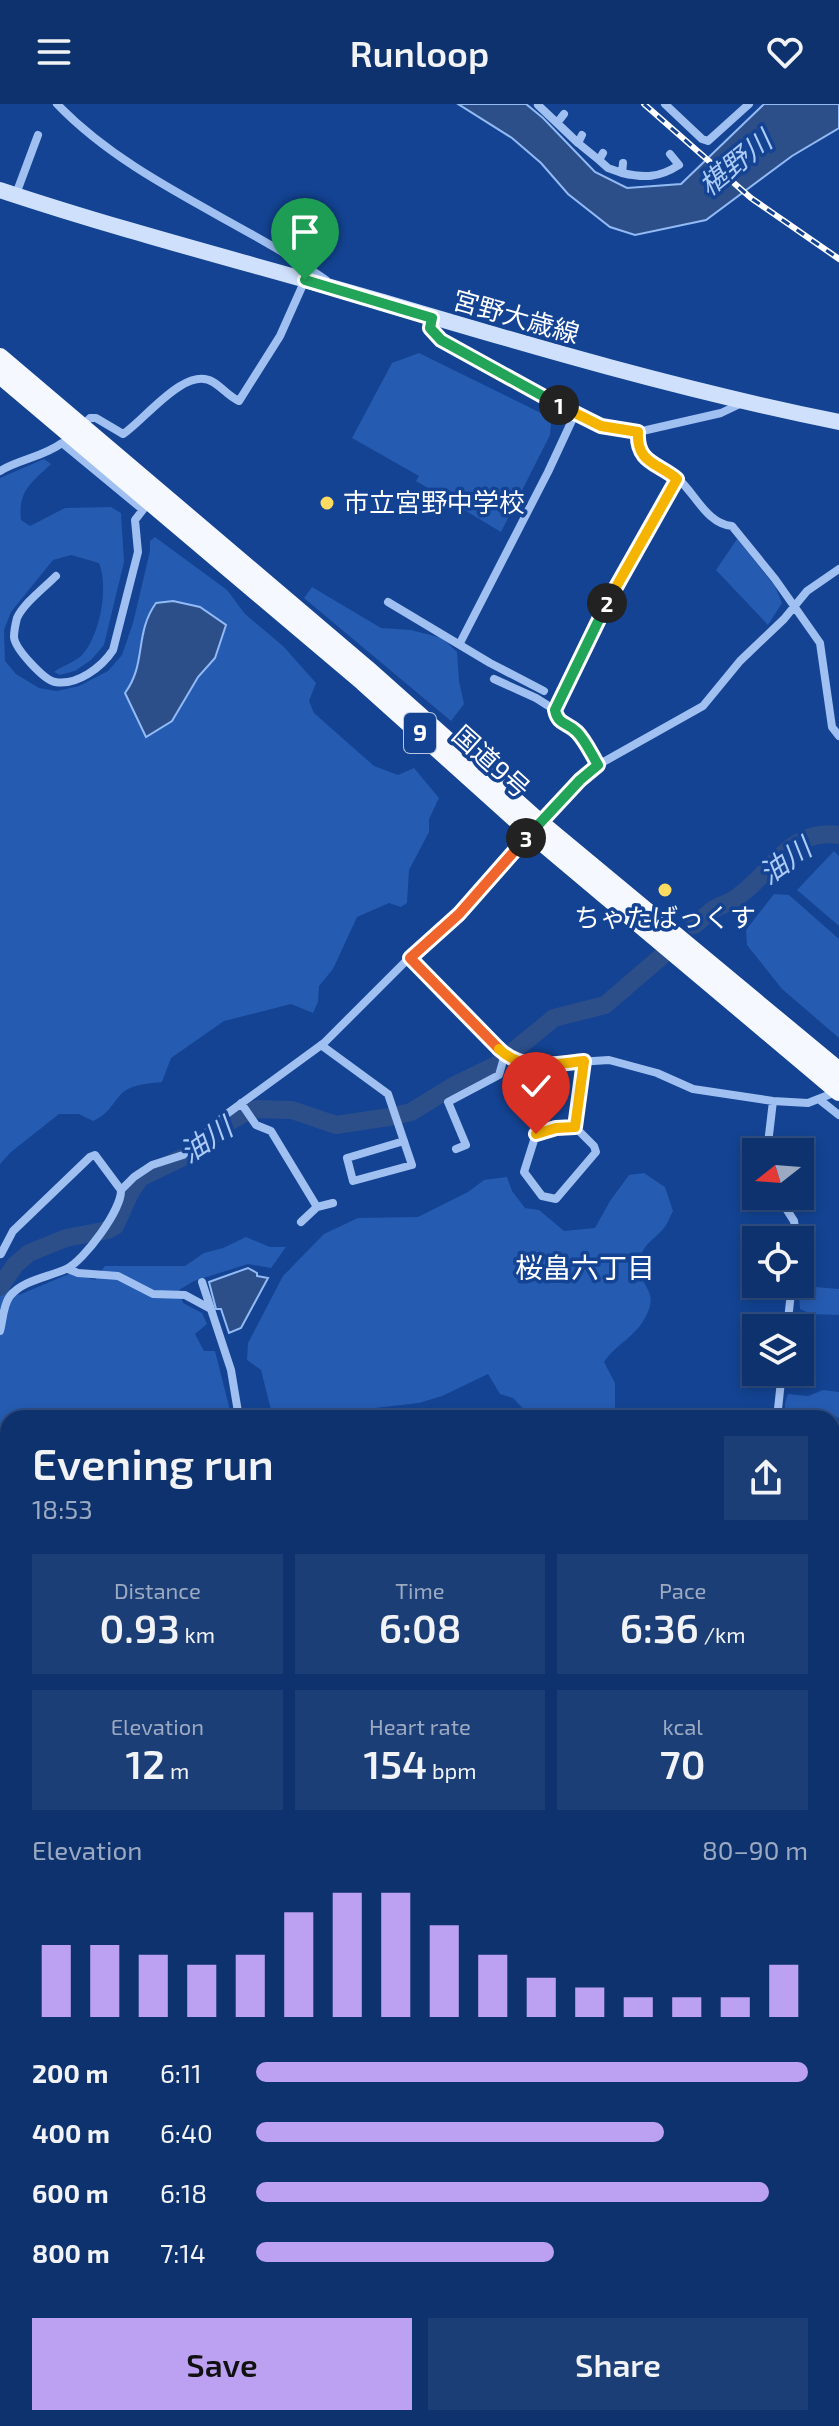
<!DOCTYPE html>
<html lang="en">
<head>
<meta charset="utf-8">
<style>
	:root { --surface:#0e326e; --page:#1c3e76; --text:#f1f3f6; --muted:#9baac2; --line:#2e4d81; --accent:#bca0f2 }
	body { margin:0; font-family:"Exo 2","Noto Sans JP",sans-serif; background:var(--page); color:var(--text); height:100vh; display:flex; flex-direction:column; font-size:30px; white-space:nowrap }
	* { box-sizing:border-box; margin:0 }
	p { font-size:26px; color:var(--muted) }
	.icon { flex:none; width:44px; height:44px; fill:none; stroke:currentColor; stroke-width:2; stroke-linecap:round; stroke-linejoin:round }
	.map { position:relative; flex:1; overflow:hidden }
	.details { position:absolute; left:0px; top:1306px; width:840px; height:1016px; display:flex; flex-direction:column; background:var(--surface); border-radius:24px 24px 0 0; box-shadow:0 4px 12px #0003,0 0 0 2px var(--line) }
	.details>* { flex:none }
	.needle { width:52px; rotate:253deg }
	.tools { position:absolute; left:742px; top:1034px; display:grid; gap:16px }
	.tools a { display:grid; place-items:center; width:72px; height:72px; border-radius:0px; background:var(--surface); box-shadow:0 4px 12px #0003,0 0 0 2px var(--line); font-size:40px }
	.pin { position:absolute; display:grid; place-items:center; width:68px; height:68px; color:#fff; margin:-82px -34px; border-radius:50% 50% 50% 0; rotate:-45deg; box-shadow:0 0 8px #0007 }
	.pin .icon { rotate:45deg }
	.km { position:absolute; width:40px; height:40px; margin:-20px; border-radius:50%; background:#222; color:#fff; font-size:22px; line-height:40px; text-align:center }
	.round { display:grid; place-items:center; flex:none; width:84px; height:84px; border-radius:0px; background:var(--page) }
	.head { display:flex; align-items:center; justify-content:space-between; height:136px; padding:0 32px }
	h1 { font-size:44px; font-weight:600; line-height:60px }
	.metrics { display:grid; grid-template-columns:repeat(3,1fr); gap:12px; height:136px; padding:8px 32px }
	.metrics div { display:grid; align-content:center; border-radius:0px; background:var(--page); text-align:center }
	.metrics b { font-size:40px; font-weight:600 }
	.metrics small { font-size:22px; font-weight:400 }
	.metrics p { font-size:22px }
	.chart { height:224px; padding:16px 32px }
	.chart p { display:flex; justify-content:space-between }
	.chart svg { width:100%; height:144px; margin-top:8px; stroke:var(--accent); stroke-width:6 }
	.action { display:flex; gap:16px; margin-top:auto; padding:16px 32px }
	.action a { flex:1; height:92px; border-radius:0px; background:var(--accent); color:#111; font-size:32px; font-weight:600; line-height:92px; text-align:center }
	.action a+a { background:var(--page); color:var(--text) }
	ul { padding:0 32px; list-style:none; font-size:26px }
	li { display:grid; grid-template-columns:128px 96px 1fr; align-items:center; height:60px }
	li i { height:20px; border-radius:10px; background:var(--accent) }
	header { display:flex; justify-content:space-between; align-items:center; height:104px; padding:0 32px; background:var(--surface); font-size:36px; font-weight:600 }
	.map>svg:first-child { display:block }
</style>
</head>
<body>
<header><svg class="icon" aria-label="menu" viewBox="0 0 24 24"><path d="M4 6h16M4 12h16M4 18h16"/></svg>Runloop<svg class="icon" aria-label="heart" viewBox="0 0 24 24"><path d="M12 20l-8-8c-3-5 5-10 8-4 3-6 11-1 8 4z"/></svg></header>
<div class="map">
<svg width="839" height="2322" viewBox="0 0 839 2322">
	<rect width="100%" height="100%" fill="#134392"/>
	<path fill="#255bb1" d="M419 249 547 312 551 320 550 331 501 428 416 377 419 372 352 334 392 259Z
		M44 355 51 360C31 379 18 387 21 416L30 422 65 404 111 403 121 409 124 458 104 541 91 556 75 567 60 571 54 568C63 561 74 559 82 551 100 532 109 483 99 459L71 451 53 456 11 508 4 526 5 557 16 570 39 584 57 587 79 582 108 567 122 551 133 519 150 447V437L155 433 227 486 245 510 283 542 316 579 309 597 314 609 374 662 398 671 414 664 439 694 429 715V728L409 766 407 799 401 803 389 799 357 813 333 865 319 882 318 898 313 909 291 900 224 917 171 954 162 978C152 979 139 980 130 984 114 991 114 1008 93 1017L79 1010H59L11 1048 0 1060V374Z
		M737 435 775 482 782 499 768 521 716 466Z
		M312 483 381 524 411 526 442 534 457 548 459 577 464 600 451 617 304 494Z
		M834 747 839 752V822L797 786Z
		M774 790 789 791 839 835V934L782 885 747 841 746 826Z
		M644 1069 665 1083 673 1107C670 1112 668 1119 664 1124 653 1138 639 1140 640 1165 641 1184 659 1187 646 1212 636 1233 616 1240 604 1258L615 1279V1306L597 1314H532L513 1294 500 1290 488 1270 442 1292 419 1299 375 1304 362 1314H273L261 1266 247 1256 248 1239 283 1172 324 1130 358 1114 418 1113 468 1088 484 1076 507 1073 512 1087 525 1104 539 1106 564 1127 595 1124 610 1097 629 1071Z
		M246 1133 270 1143H286L271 1164 248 1160 194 1177 179 1186 183 1199 202 1209 207 1220 195 1230 204 1247H215L232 1314H8V2314H832V1901L839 1896V2322H0V1192L5 1183 19 1191 71 1169 95 1176 105 1162H185L204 1149 223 1144Z
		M804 1182 839 1185V1211L811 1210 800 1205 799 1190Z
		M823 1286 839 1288V1314L829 1310 821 1314H791C783 1306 784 1300 788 1290L808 1292Z
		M832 1542 839 1546V1626L832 1633Z"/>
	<path fill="#2c4f8a" stroke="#92baf5" stroke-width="2" d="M458 0H526L543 14 595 68 627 84 681 80 764 0H839V24L792 52 706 116 635 131 610 123 568 90 541 59 512 34Z
		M173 497 200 503 226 521 215 554 198 573 172 617 146 633 125 589C147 559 134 530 156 499Z
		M248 1164 257 1169V1172L268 1174 241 1224 229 1229 221 1205H216L209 1178Z"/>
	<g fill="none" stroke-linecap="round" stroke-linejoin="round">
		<path stroke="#2c4f8a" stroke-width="18" d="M694 821C701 816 707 810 714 805 721 801 730 799 736 794 770 772 789 723 839 731
			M511 949 554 914 605 901 662 852
			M0 1183 15 1161 29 1149 66 1134 108 1126 115 1122 130 1089 140 1074 198 1046 222 1022 243 1010 256 1005 292 1006 336 1021 389 1013 411 1008 455 981 496 961"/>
		<path stroke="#a0c0f2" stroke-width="8" d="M57 0C131 77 239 115 326 176
			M665 0 702 35 708 37 749 0
			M538 1 557 19 564 10
			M557 19 578 39 582 31
			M578 39 599 56 603 49
			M599 56 608 64 622 69 623 59
			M622 69C644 74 659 74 679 61L670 50
			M16 90 38 31
			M432 214 430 224 441 236 601 322 638 328 721 309 742 299
			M82 322 90 314H96L123 330C144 317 185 261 213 278 223 284 228 292 239 297L280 232 305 176
			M638 328C637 335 636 341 639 347 648 360 664 364 676 373 695 388 706 420 732 422L775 475 820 539 832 623 839 632
			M0 367C20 355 43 353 62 339L142 405
			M56 472C44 484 24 499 17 514 16 518 14 529 14 533 15 545 44 576 55 578 77 582 102 563 113 546L138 448 135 416 149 398
			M388 498 490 559 544 587
			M460 539 548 368 575 310
			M494 575 536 594 555 606C558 621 568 618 577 628 585 636 591 651 598 661
			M555 606 615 484 677 375
			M539 718 580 676 598 661 703 602 740 557 784 515 807 487 839 465
			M410 854 505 950 530 961 609 956 657 969 693 985 773 997 808 999 836 988
			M321 941 388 990 412 1061 353 1077 347 1054 404 1037
			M820 996 839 1011
			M241 999 256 1021 271 1027 317 1103 301 1118
			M575 1023 556 1024 536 1030 524 1068 542 1092 556 1095 596 1048 594 1042 575 1023 584 957
			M456 1045 466 1041 448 998 499 971 505 950
			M767 1048 773 997
			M778 1092 794 1117 797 1136
			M317 1103 333 1099
			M1 1150 13 1127 90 1053 95 1051 121 1086
			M68 1165 78 1169 118 1172 153 1190 185 1191 209 1204
			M202 1178 231 1266 239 1314
			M787 1224 792 1180
			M0 1227C3 1216 3 1201 10 1192 23 1176 49 1173 66 1165 84 1157 122 1105 121 1086L134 1073 152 1061 183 1051 224 1012 324 939 417 846 459 810 530 728
			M777 1314 782 1268
			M832 1522 839 1529"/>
		<path stroke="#a0c0f2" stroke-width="14" d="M836 1801 839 1797"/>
		<path stroke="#cfe0fc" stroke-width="16" d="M0 86C126 128 256 161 383 198 534 243 685 287 839 318"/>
		<path stroke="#f5f8ff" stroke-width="18" d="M0 253 366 564 539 718 839 967
			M0 271 363 578 530 728 839 988"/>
		<g stroke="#fff" stroke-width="6">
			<path id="rail" d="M644 0 751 94 839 155"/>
		</g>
		<use href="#rail" stroke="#134392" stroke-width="3" stroke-dasharray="9" stroke-linecap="butt"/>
	</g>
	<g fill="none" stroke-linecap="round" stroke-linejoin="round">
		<g stroke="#fff" stroke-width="16">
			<path id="split-1" d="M305 176 432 214 430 224 441 236 559 301"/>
		</g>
		<g stroke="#fff" stroke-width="16">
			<path id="split-2" d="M559 301 601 322 638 328C636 359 658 359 677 375L607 499"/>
		</g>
		<g stroke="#fff" stroke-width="16">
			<path id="split-3" d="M526 734 580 676 598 661C592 651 585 636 577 628 567 618 558 621 555 606L607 499"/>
		</g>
		<g stroke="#fff" stroke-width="16">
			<path id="split-4" d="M499 945 410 854 459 810 526 734"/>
		</g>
		<g stroke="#fff" stroke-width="16">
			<path id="split-5" d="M499 945C523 968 554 960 584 957L575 1023 556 1024 536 1030"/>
		</g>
		<use href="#split-1" stroke="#22a559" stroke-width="10"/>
		<use href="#split-2" stroke="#f5b400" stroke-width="10"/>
		<use href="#split-3" stroke="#22a559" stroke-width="10"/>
		<use href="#split-4" stroke="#f0652b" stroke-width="10"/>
		<use href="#split-5" stroke="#f5b400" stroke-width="10"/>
	</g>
	<g fill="#ffdb61" stroke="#134392" stroke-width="3">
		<circle cx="327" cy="399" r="8"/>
		<circle cx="665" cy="786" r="8"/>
	</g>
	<g text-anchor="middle" stroke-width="7" stroke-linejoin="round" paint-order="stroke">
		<rect fill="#134392" stroke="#b8c7de" stroke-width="2" x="404" y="609" width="32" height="40" rx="6"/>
		<g font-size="24" font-weight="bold" fill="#fff">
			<text x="420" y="637">9</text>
		</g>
		<g font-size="26" fill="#fff" stroke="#134392">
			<text transform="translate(516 213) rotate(16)" y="9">宮野大歳線</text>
			<text transform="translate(491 658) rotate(42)" y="9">国道9号</text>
		</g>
		<g font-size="26" fill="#fff" stroke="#134392" text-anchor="start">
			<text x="343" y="408">市立宮野中学校</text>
			<text x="665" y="823" text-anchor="middle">ちゃたばっくす</text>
		</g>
		<g font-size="28" font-style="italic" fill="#accbf9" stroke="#134392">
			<text transform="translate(735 59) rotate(-39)" y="10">椹野川</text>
			<text transform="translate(785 757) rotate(-36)" y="10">油川</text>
			<text transform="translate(206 1036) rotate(-34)" y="10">油川</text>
		</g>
		<g font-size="28" fill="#fff" stroke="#134392">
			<text x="585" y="1174">桜畠六丁目</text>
		</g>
	</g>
</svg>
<div class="tools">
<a><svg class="needle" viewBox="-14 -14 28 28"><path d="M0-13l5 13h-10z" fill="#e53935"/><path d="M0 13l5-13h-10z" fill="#9baac2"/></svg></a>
<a><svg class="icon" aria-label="locate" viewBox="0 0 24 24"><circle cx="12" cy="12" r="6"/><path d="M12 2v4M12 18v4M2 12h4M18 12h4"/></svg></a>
<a><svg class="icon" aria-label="layers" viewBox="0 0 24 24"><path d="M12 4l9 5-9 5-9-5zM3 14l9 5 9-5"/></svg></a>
</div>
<div class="pin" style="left:305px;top:176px;background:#1e9e55"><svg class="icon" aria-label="arrive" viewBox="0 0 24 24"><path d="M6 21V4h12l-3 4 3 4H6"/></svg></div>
<div class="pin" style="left:536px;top:1030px;background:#d93025"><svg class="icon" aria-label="check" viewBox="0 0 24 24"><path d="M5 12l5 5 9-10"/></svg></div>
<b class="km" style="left:559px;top:301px">1</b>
<b class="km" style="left:607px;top:499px">2</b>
<b class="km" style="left:526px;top:734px">3</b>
<section class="details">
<div class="head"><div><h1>Evening run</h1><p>18:53</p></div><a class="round"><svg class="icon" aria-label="share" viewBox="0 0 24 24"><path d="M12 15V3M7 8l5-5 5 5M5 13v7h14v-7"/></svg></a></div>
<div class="metrics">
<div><p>Distance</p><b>0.93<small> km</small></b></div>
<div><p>Time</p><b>6:08</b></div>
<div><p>Pace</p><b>6:36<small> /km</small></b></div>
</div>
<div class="metrics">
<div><p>Elevation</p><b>12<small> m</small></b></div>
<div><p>Heart rate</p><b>154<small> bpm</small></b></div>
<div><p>kcal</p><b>70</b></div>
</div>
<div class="chart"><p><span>Elevation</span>80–90 m</p>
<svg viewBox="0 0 160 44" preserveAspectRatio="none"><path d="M5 44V22M15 44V22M25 44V25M35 44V28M45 44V25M55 44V12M65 44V6M75 44V6M85 44V16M95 44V25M105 44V32M115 44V35M125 44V38M135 44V38M145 44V38M155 44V28"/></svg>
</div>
<ul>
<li><b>200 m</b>6:11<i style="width:100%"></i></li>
<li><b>400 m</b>6:40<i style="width:74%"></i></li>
<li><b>600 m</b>6:18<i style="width:93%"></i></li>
<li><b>800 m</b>7:14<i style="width:54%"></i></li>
</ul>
<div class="action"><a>Save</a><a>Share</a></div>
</section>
</div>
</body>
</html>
